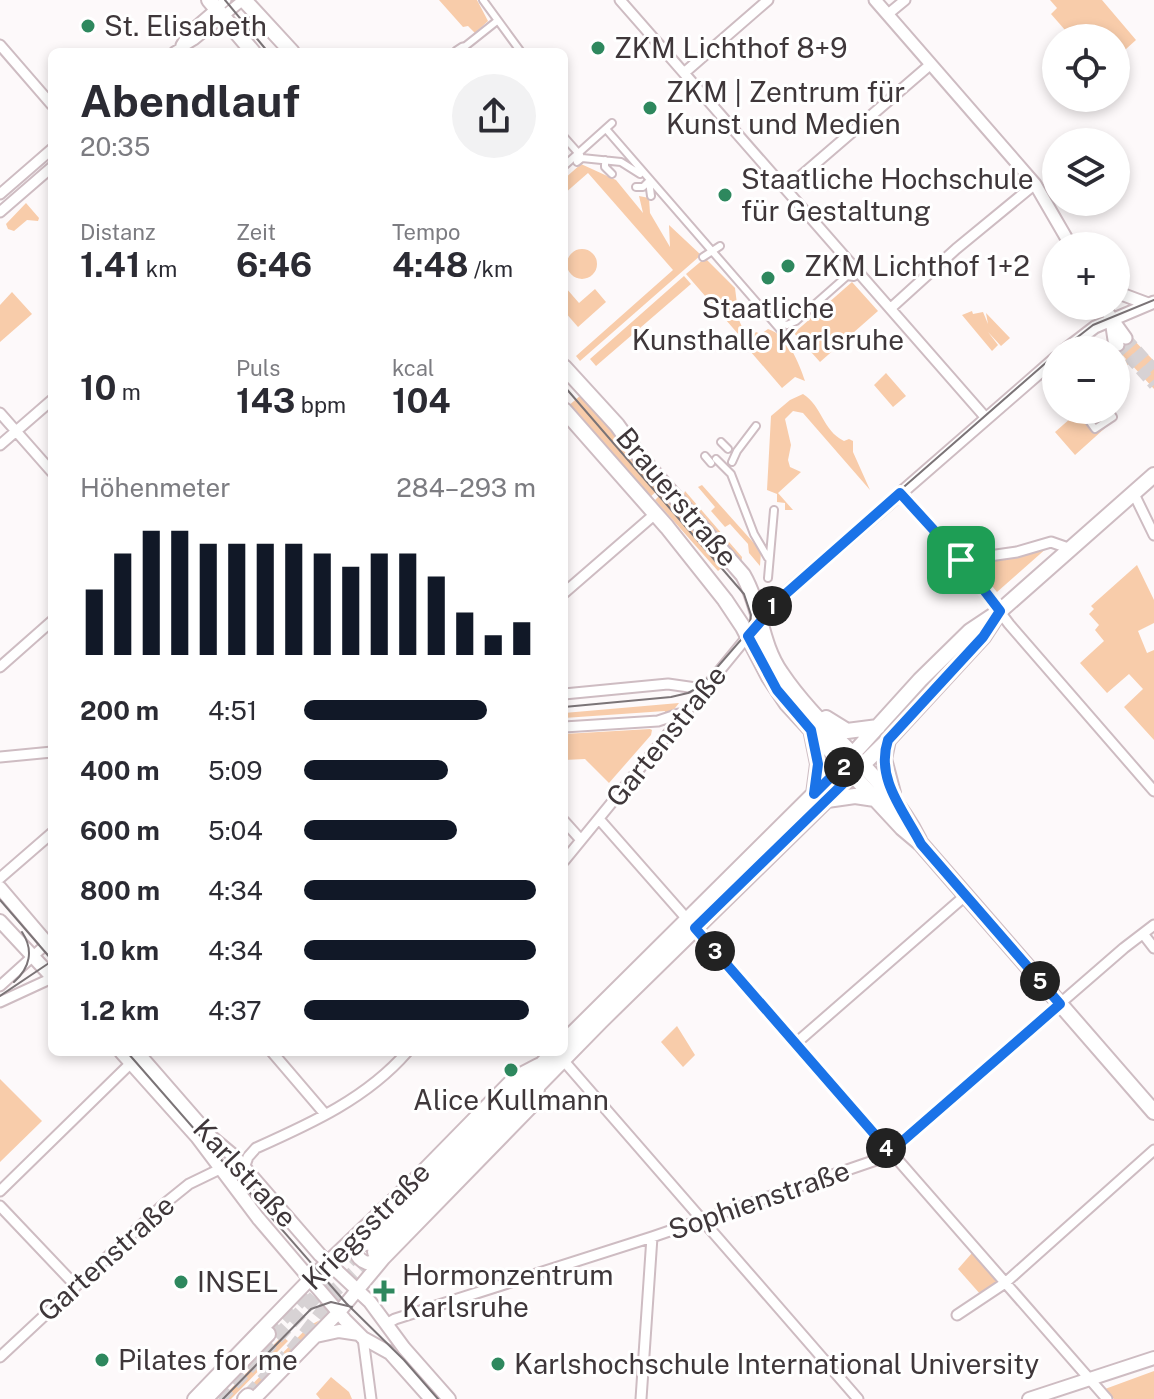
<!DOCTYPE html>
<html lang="de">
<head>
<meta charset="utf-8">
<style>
	:root { --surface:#fff; --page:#f2f2f3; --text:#2b2b33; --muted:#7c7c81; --accent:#111827 }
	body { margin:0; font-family:"Public Sans",sans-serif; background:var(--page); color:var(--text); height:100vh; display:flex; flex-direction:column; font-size:30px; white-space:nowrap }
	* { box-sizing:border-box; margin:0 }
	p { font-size:26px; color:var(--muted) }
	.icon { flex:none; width:44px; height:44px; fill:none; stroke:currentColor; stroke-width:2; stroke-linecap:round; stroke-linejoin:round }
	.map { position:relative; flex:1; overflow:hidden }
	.drawer { position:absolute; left:48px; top:48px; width:520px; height:1008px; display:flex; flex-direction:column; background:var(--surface); border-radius:12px; box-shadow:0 4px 12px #0003 }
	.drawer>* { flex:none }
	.fabs { position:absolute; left:1042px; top:24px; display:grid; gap:16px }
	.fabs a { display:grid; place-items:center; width:88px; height:88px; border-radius:50%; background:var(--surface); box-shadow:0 4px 12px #0003; font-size:40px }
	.pin { position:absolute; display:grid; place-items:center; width:68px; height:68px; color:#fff; margin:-34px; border-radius:16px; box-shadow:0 4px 12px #0006 }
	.km { position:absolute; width:40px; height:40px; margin:-20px; border-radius:50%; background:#222; color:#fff; font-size:22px; line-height:40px; text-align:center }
	.round { display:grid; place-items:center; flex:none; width:84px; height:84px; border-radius:42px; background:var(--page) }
	.overview { display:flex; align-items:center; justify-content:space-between; height:136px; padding:0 32px }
	h1 { font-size:44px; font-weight:700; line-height:60px }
	.stats { display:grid; grid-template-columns:repeat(3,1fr); gap:12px; height:136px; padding:8px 32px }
	.stats div { display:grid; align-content:center }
	.stats b { font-size:34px; font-weight:700 }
	.stats small { font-size:22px; font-weight:400 }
	.stats p { font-size:22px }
	.chart { height:224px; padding:16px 32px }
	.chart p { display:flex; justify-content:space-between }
	.chart svg { width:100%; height:144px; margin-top:8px; stroke:var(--accent); stroke-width:6 }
	ul { padding:0 32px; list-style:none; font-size:26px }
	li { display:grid; grid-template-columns:128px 96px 1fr; align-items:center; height:60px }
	li i { height:20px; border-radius:10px; background:var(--accent) }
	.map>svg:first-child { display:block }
</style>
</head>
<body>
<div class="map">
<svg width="1154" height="1399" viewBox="0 0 1154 1399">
	<rect width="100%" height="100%" fill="#fdf9fa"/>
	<path fill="#f8ccaa" d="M439 0H477L488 21 475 33 468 26 463 27Z
		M1050 0H1102L1136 40 1116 58V38H1072L1051 14 1057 8Z
		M581 164 616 180 643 213 639 196 649 198 650 213 670 247 669 225 701 255 580 361 576 356 673 270 588 173 564 194V179Z
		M26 203 39 218 38 221 27 220 14 231 8 229 6 224Z
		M567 264a15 15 0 1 1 30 0a15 15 0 1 1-30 0Z
		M705 258 735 288 739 320 745 334 752 336 756 332 761 334 768 329C788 335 799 363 805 381L795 377 782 388 738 337 739 335 686 274Z
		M684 276 691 284 596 366 590 359Z
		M852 282 878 311 820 362 794 333Z
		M566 288 579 303 595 289 606 302 578 327 564 311V290Z
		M12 292 32 314 0 342V305Z
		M972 311 973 314 983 312 988 324 986 313 1010 338 1001 346 988 332 998 345 992 351 962 315Z
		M1130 336 1154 361V389L1130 363 1127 365 1124 362 1126 359 1116 347Z
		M886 373 906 396 893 407 874 385Z
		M803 394C823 407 822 430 844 441L849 439 853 441V452L870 490 803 413 793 411 785 419 791 445 788 460 790 467 801 472 778 493 793 510H785V503L777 502V494L767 490 771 416 790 400Z
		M581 395 661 487 648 499 567 407Z
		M1080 410 1095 429 1112 418 1114 420 1075 455 1055 432Z
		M702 485 761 551 760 566 749 553 748 544 730 524 725 527 711 511 715 507 698 487Z
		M685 491 742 557 741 566 683 497Z
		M661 494 724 566 718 571 655 500Z
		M1048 547 997 592 973 563Z
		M1137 565 1154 600V623L1138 631 1147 653 1154 650V740L1124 707 1143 689 1129 674 1107 693 1080 663 1104 641 1095 630 1099 625 1089 614 1094 609 1091 606Z
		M679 703 672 712 664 716 665 711 564 718V713Z
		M650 729 652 730 651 735 609 783 585 759 564 760V734Z
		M677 1026 695 1055 683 1067 661 1042Z
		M0 1079 42 1121 0 1162Z
		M972 1253 998 1283 981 1295 958 1269Z
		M320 1320 270 1373 260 1389 238 1399 309 1326Z
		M282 1336 288 1341 231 1399H221Z
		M1154 1371V1399H1114L1105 1389Z
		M331 1377 349 1392 352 1399H320L316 1394Z"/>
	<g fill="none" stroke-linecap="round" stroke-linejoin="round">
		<path stroke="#d7d2d4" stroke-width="11" stroke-dasharray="11 5.5" stroke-linecap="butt" d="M1126 338 1154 369
			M1118 345 1154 385"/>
		<path stroke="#d7d2d4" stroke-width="14" stroke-dasharray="14 7" stroke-linecap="butt" d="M328 1297 373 1254
			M268 1334 322 1278
			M248 1396 294 1348 337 1293
			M219 1399 363 1246"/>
		<g stroke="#cebcc2" stroke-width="10">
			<path id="pedestrian" d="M483 0 521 52
				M463 48 497 21
				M606 129 785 335
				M564 137 580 155
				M605 160V167L612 174
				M577 162 582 158 621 162 640 174
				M564 166 612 123
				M636 187H643L649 181 651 196
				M703 257 720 246
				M776 321 787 325 796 321 847 276 854 277 860 272
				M1084 410 1082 411 1095 429 1113 417 1108 410
				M721 442 728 449
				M705 456 711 463
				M716 459 731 474 754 534 768 558
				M732 462 737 451 756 426
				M768 578 774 510"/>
		</g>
		<g stroke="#cebcc2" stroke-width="13">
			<path id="minor" d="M620 0 986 418
				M888 14 905 0
				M0 45 52 105
				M181 45 189 32 226 0
				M174 52 194 40 243 0
				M457 52 463 48
				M684 73 768 0
				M787 188 931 64
				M0 194 52 149
				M0 212 52 167
				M891 308 956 249 1035 184
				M0 413 52 472
				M0 445 52 400
				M900 493 961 560 1009 624 1154 791
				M1134 494 1154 535
				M961 560 1017 552 1051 542 1071 549
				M564 593 655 514
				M0 667 52 621
				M564 694 668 684 703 689
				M564 727 658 721 679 714
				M0 757 52 752
				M599 819 687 919
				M564 821 581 840
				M564 861 748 636
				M0 878 52 833
				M695 928 1107 1399
				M1144 935 1154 948
				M0 986 52 939
				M0 1002 52 978
				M795 1044 966 895
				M272 1052 325 1114
				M563 1060 858 1399
				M244 1168 248 1157 256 1148C312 1123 367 1098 407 1052
				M0 1191 131 1063
				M0 1206 75 1285
				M957 1315 1005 1283 1154 1150
				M388 1323 395 1319 652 1237 882 1158 1124 948 1154 925
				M363 1338 371 1399
				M0 1357 163 1205 189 1184 220 1169
				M641 1399 652 1237"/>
		</g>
		<g stroke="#cebcc2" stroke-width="15">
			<path id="tertiary" d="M875 0 1035 184 1071 246
				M1116 292 1148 304
				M1103 306 1126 338
				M1111 320 1114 340 1118 345
				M1065 350 1095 327 1154 302
				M748 636 785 594 1056 358"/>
		</g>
		<g stroke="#cebcc2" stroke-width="16">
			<path id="secondary" d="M0 888 52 949
				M0 921 52 977
				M121 1052 197 1137 258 1218 345 1320 363 1338 390 1353 431 1399
				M137 1052 211 1137 235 1157 320 1255 370 1302 404 1348 449 1399
				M358 1235C354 1246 353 1258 367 1263L381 1259
				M316 1336 339 1331 359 1334
				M194 1399 311 1278 414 1180 515 1077 538 1065
				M254 1399 339 1312 384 1258 535 1103 539 1084
				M1029 1399 1154 1358"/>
		</g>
		<g stroke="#cebcc2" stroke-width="18">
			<path id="primary" d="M209 0 253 52
				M244 0 292 52
				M564 367 617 425 640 457 743 575C761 606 760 643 781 673 821 733 886 774 919 840
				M564 410 667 527 725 600 743 627 769 677 787 704 902 828 921 844 1154 1112
				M826 718 847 731 878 727
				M812 734 818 764 814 794
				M888 740 884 759 893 793
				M827 800 855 796 875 799
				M564 1042 843 765 920 680 970 631 1000 611 1154 475
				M366 1243 554 1052
				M375 1252 601 1021 888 740 983 637 1000 611
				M205 1399 268 1334
				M245 1399 248 1396"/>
		</g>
		<use href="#pedestrian" stroke="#fff" stroke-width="6"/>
		<use href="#minor" stroke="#fff" stroke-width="9"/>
		<use href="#tertiary" stroke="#fff" stroke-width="11"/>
		<use href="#secondary" stroke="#fff" stroke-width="12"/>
		<use href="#primary" stroke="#fff" stroke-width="14"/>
		<path stroke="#7b7477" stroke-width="2" d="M225 0 268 52
			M1061 350 1093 325 1154 300
			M564 386 744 594 751 615 748 634
			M564 707 671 697 688 693 701 686 779 596 1056 354
			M0 900 52 960
			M14 982C30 968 34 950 22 932
			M0 996 52 961
			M127 1052 346 1303 404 1360 438 1399
			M223 1399 311 1309 331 1302 352 1307"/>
	</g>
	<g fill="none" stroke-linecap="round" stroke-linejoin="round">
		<g stroke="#fff" stroke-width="16">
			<path id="route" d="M900 493 961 560 1000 611 983 637 888 740C875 779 904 811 921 844L1060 1004 890 1152 695 928 852 775 843 765 814 794 818 764 811 730 777 690 748 636 781 598Z"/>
		</g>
		<use href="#route" stroke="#1a73e8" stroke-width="10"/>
	</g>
	<g fill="#2e885e" stroke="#fff" stroke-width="3">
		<circle cx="88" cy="26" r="8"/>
		<circle cx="598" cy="48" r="8"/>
		<circle cx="650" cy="108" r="8"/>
		<circle cx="725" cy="195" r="8"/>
		<circle cx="788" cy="266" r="8"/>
		<circle cx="768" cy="278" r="8"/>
		<circle cx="511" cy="1070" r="8"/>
		<circle cx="181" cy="1282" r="8"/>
		<path d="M380 1279h8v8h8v8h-8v8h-8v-8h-8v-8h8z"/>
		<circle cx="102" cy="1360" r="8"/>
		<circle cx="498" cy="1364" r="8"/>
	</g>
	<g text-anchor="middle" stroke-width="6" stroke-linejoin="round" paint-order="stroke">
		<g font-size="28" fill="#3f373a" stroke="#fff" text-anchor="start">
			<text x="104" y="36">St. Elisabeth</text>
			<text x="614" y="58">ZKM Lichthof 8+9</text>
			<text x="666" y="102">ZKM | Zentrum für<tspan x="666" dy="32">Kunst und Medien</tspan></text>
			<text x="741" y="189">Staatliche Hochschule<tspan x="741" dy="32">für Gestaltung</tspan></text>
			<text x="804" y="276">ZKM Lichthof 1+2</text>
			<text x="768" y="318" text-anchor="middle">Staatliche<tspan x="768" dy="32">Kunsthalle Karlsruhe</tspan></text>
			<text x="511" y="1110" text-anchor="middle">Alice Kullmann</text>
			<text x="402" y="1285">Hormonzentrum<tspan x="402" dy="32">Karlsruhe</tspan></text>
			<text x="197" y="1292">INSEL</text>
			<text x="118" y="1370">Pilates for me</text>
			<text x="514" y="1374">Karlshochschule International University</text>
		</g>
		<g font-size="28" fill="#3f373a" stroke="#fff">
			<text transform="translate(677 497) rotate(50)" y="10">Brauerstraße</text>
			<text transform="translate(666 736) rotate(-51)" y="10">Gartenstraße</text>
			<text transform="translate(245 1173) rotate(47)" y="10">Karlstraße</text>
			<text transform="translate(759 1200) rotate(-19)" y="10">Sophienstraße</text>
			<text transform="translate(366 1226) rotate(-45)" y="10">Kriegsstraße</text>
			<text transform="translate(106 1258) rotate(-42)" y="10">Gartenstraße</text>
		</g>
	</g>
</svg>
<div class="fabs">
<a><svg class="icon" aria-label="locate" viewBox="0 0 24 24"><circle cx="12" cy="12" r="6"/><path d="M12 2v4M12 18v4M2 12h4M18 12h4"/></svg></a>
<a><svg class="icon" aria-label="layers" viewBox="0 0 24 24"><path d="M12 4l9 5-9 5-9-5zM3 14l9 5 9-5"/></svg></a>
<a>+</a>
<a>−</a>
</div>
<div class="pin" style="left:961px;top:560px;background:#1e9e55"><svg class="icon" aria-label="arrive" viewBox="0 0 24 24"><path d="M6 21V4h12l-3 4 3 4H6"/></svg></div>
<b class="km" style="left:772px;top:606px">1</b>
<b class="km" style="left:844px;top:767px">2</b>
<b class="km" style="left:715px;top:951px">3</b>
<b class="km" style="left:886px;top:1148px">4</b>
<b class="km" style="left:1040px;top:981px">5</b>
<section class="drawer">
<div class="overview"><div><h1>Abendlauf</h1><p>20:35</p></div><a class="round"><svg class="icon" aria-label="share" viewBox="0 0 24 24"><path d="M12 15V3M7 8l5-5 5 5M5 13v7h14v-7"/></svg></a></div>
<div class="stats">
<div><p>Distanz</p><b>1.41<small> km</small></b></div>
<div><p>Zeit</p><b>6:46</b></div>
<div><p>Tempo</p><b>4:48<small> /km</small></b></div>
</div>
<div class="stats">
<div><b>10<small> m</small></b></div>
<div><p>Puls</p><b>143<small> bpm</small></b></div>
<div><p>kcal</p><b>104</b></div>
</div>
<div class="chart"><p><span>Höhenmeter</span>284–293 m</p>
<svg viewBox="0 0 160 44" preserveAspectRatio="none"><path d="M5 44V24M15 44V13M25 44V6M35 44V6M45 44V10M55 44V10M65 44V10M75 44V10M85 44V13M95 44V17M105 44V13M115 44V13M125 44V20M135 44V31M145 44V38M155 44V34"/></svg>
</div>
<ul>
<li><b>200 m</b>4:51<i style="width:79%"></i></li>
<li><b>400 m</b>5:09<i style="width:62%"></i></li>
<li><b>600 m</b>5:04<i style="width:66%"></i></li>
<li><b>800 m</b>4:34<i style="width:100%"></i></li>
<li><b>1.0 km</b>4:34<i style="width:100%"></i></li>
<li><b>1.2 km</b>4:37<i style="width:97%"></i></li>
</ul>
</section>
</div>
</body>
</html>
